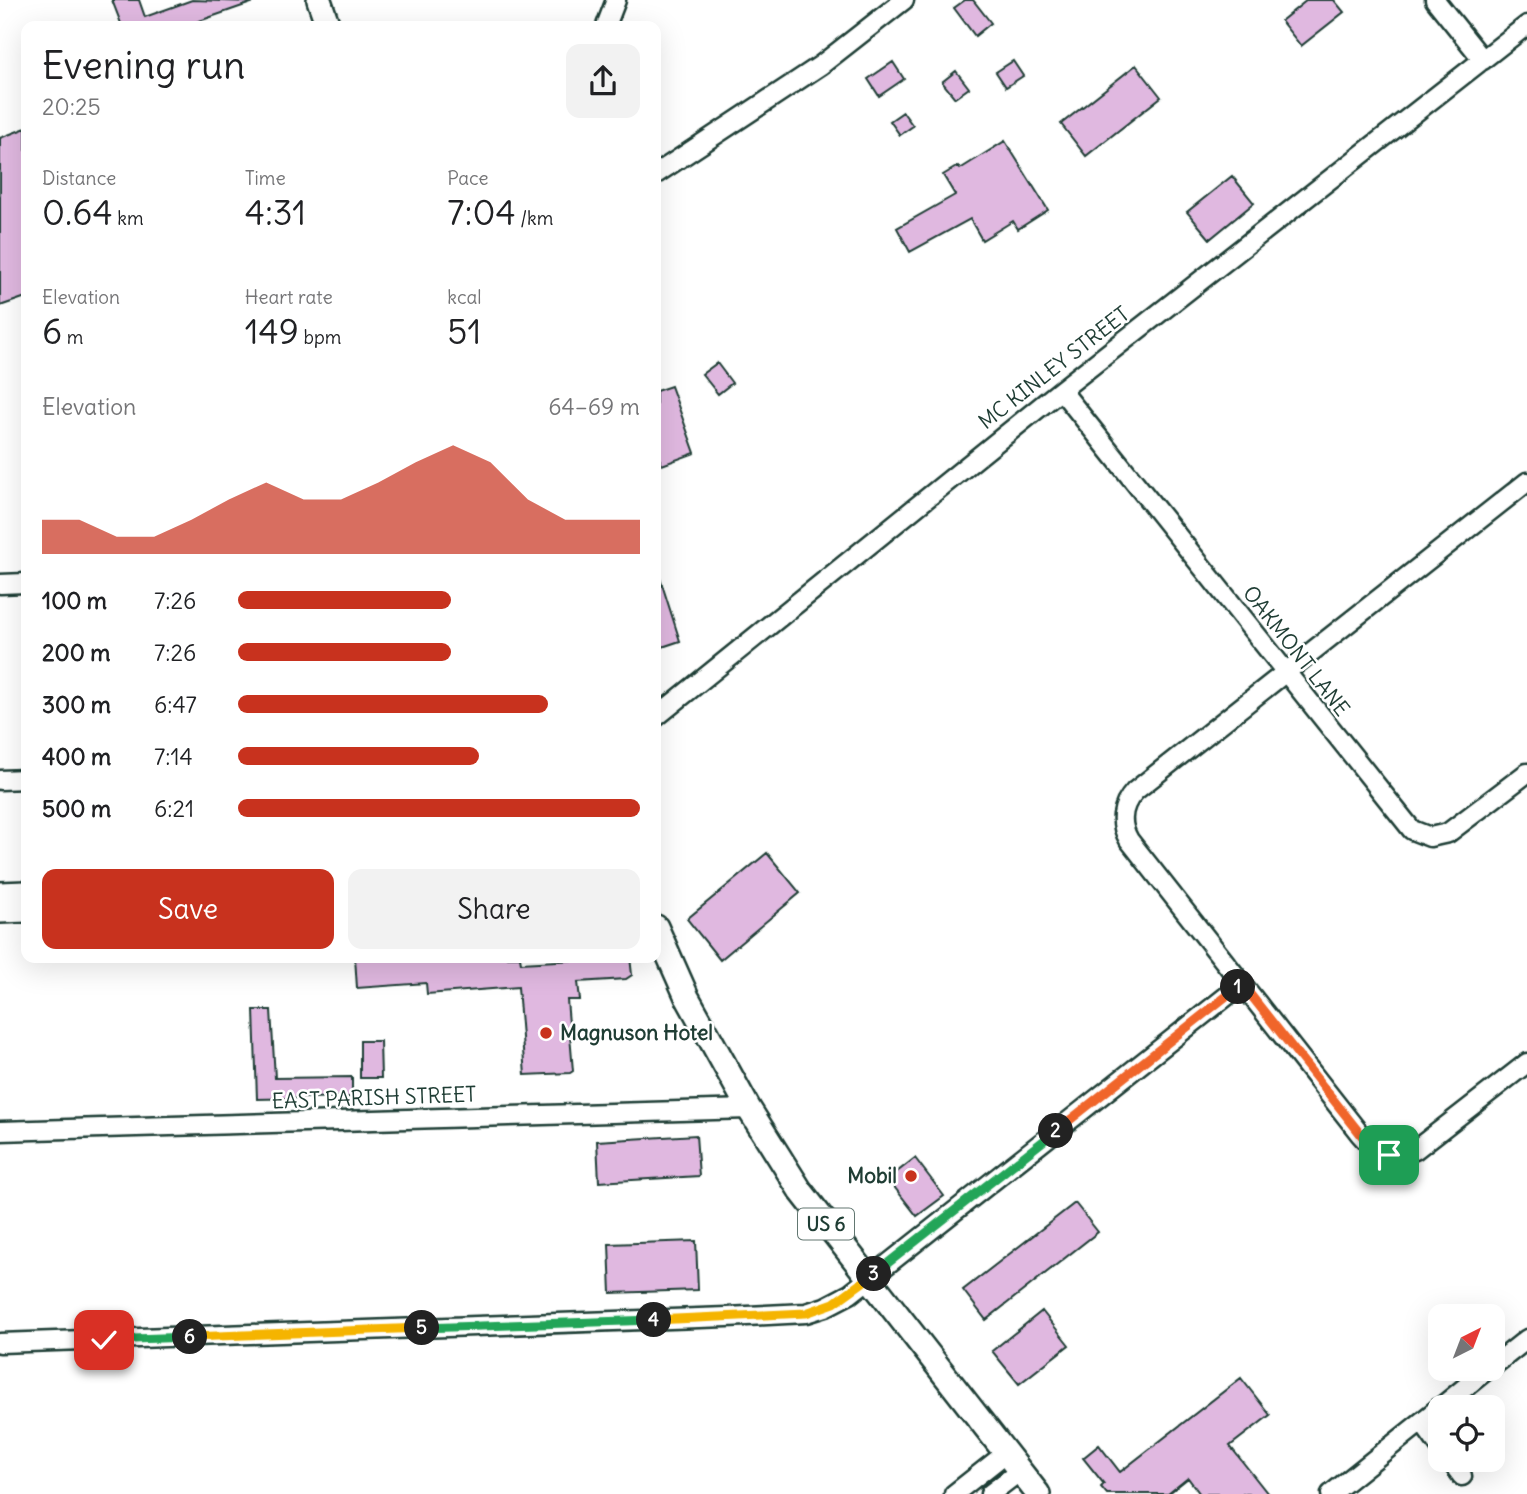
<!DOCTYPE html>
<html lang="en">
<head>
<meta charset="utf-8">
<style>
	:root { --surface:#fff; --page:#f2f2f2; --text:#202124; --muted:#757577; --accent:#c8321e }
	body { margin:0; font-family:Delius,sans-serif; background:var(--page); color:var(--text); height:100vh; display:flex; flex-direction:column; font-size:26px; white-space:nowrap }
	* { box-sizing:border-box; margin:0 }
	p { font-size:23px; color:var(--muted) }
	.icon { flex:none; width:38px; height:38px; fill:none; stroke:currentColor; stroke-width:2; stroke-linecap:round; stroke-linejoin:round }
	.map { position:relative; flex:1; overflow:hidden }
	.panel { position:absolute; left:21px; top:21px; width:640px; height:942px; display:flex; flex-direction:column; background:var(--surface); border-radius:14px; box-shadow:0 7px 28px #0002 }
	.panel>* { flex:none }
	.needle { width:46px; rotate:42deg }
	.fabs { position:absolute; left:1428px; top:1304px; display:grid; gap:14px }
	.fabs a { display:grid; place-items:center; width:77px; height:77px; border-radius:14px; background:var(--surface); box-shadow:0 7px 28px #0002; font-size:35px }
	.pin { position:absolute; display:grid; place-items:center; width:60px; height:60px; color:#fff; margin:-30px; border-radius:14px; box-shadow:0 4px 10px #0006 }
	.km { position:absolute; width:35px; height:35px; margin:-18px; border-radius:50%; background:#222; color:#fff; font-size:19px; line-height:35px; text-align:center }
	.round { display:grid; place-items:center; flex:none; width:74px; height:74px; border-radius:14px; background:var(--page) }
	.summary { display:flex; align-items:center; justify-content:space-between; height:119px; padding:0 21px }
	h1 { font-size:38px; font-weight:600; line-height:52px }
	.metrics { display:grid; grid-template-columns:repeat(3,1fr); gap:10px; height:119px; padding:7px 21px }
	.metrics div { display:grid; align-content:center }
	.metrics b { font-size:35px; font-weight:600 }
	.metrics small { font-size:19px; font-weight:400 }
	.metrics p { font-size:19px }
	.chart { height:196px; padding:14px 21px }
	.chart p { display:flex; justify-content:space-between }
	.chart svg { width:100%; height:126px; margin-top:7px; fill:var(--accent); opacity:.7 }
	.action { display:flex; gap:14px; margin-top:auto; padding:14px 21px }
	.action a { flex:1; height:80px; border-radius:14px; background:var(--accent); color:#fff; font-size:28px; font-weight:600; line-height:80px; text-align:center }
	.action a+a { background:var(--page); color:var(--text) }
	ul { padding:0 21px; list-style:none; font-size:23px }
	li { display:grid; grid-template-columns:112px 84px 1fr; align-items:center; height:52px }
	li i { height:18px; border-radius:9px; background:var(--accent) }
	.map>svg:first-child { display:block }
</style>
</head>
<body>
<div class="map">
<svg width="1527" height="1494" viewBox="0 0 1527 1494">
	<rect width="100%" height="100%" fill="#fff"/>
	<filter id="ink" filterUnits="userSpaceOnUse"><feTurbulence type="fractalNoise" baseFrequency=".0143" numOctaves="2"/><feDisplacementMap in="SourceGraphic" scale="14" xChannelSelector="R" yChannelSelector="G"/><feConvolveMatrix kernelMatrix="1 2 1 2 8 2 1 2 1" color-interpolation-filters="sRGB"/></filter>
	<g filter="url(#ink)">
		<path fill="#e0b8e0" stroke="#1f3d34" stroke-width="2" d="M112 0H139L145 17 192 0 254 2 185 26H122Z
			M965 0H973L991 23 975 36 954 8Z
			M1307 0H1334L1344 12 1301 46 1281 21Z
			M1013 61 1023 76 1006 87 996 72Z
			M893 62 904 79 879 96 868 79Z
			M1136 65 1161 97 1086 156 1061 124Z
			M956 71 969 88 955 98 942 82Z
			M903 112 913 126 900 135 890 121Z
			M26 128V297L0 306V138Z
			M1005 141 1048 210 1018 229 1013 221 982 240 970 219 910 252 897 228 955 195 943 175 958 166 960 169Z
			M1232 176 1254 203 1210 239 1187 212Z
			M717 363 732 383 718 394 702 374Z
			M671 386 695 453 662 465 656 449V391Z
			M659 575 680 641 656 649V576Z
			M767 853 800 893 720 960 687 919Z
			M355 957H520L521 963 630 957 632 975 626 979 578 982 580 1000H567L573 1071 570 1073 525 1075 518 987 427 994 426 983 357 988Z
			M254 1010H271L275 1078 352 1077V1097L257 1099Z
			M360 1041H380L381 1078H360Z
			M696 1135 699 1176 599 1182 597 1141Z
			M915 1158 944 1196 917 1216 888 1179Z
			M1075 1203 1098 1232 986 1320 963 1290Z
			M696 1241 698 1290 611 1293 609 1244Z
			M1042 1311 1069 1345 1019 1384 992 1351Z
			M1241 1378 1270 1415 1230 1446 1268 1494H1200L1188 1478 1168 1494H1107L1101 1487 1104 1484 1083 1458 1099 1445 1120 1472Z"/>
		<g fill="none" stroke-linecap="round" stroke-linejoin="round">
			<g stroke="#1f3d34" stroke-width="23">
				<path id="minor" d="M1435 0 1483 60
					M606 26 616 0
					M656 174 821 65 904 0
					M1061 390 1412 830 1430 837 1448 833 1527 773
					M1527 482 1135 791C1121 806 1119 823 1129 840L1360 1134C1375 1152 1392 1161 1415 1150L1527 1063
					M0 584 26 583
					M656 717 1061 390 1527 25
					M0 780 26 779
					M0 1131 749 1109
					M0 1343 727 1317 806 1313 825 1307 850 1294 1242 984
					M1493 1366 1527 1339
					M1441 1407 1489 1368
					M1422 1422 1440 1447
					M1450 1460 1462 1476
					M954 1494 1006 1453
					M990 1494 1020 1471
					M1331 1494 1440 1407"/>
			</g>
			<g stroke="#1f3d34" stroke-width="28">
				<path id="major" d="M319 0 328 26
					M0 894 26 893
					M0 911 26 910
					M656 927 687 997 749 1109 800 1190 1038 1494"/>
			</g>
			<use href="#minor" stroke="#fff" stroke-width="18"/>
			<use href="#major" stroke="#fff" stroke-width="23"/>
		</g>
	</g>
	<g fill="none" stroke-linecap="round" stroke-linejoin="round" filter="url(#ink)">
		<g stroke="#fff" stroke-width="14">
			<path id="split-1" d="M1238 987 1242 984 1366 1141 1376 1150 1389 1155"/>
		</g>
		<g stroke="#fff" stroke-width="14">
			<path id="split-2" d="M1056 1131 1238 987"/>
		</g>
		<g stroke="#fff" stroke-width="14">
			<path id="split-3" d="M874 1274 1056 1131"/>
		</g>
		<g stroke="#fff" stroke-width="14">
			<path id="split-4" d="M654 1320 806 1313 834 1303 874 1274"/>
		</g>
		<g stroke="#fff" stroke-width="14">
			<path id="split-5" d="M422 1328 654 1320"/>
		</g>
		<g stroke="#fff" stroke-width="14">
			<path id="split-6" d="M190 1337 422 1328"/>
		</g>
		<g stroke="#fff" stroke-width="14">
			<path id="split-7" d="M104 1340 190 1337"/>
		</g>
		<use href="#split-1" stroke="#f0652b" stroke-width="9"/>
		<use href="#split-2" stroke="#f0652b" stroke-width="9"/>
		<use href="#split-3" stroke="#22a559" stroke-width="9"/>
		<use href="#split-4" stroke="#f5b400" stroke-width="9"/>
		<use href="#split-5" stroke="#22a559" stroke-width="9"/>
		<use href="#split-6" stroke="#f5b400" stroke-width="9"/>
		<use href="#split-7" stroke="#22a559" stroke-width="9"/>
	</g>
	<g fill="#c8321e" stroke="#fff" stroke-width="2.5">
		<circle cx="546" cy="1033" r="7"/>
		<circle cx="911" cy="1176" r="7"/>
	</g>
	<g text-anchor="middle" stroke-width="5" stroke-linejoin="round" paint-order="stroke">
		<rect fill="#fff" stroke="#627771" stroke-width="2" x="798" y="1208.5" width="56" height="31" rx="5"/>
		<g font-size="19" font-weight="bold" fill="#1f3d34">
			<text x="826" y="1231">US 6</text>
		</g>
		<g font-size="21" fill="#1f3d34" stroke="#fff">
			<text transform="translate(1054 368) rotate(-38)" y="7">MC KINLEY STREET</text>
			<text transform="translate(1296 651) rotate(52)" y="7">OAKMONT LANE</text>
			<text transform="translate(374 1098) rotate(-2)" y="7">EAST PARISH STREET</text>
		</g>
		<g font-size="21" font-weight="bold" fill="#1f3d34" stroke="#fff" text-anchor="start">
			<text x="560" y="1040">Magnuson Hotel</text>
			<text x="897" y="1183" text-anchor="end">Mobil</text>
		</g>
	</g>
</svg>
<div class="fabs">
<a><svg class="needle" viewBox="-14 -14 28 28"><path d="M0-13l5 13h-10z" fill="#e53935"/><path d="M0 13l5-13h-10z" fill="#757577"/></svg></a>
<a><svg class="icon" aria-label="locate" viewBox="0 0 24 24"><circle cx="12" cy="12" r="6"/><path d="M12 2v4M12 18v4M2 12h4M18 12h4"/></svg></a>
</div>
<div class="pin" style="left:1389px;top:1155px;background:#1e9e55"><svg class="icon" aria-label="arrive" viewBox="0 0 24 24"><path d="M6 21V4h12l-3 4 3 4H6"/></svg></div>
<div class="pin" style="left:104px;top:1340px;background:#d93025"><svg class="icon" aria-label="check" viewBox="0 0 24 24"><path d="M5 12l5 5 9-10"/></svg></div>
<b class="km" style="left:1238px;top:987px">1</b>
<b class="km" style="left:1056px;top:1131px">2</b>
<b class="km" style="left:874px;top:1274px">3</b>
<b class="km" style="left:654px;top:1320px">4</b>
<b class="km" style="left:422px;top:1328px">5</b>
<b class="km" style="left:190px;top:1337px">6</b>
<section class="panel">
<div class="summary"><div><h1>Evening run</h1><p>20:25</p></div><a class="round"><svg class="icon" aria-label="share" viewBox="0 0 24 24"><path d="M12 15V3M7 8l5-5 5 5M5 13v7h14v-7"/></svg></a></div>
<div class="metrics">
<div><p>Distance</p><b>0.64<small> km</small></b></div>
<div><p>Time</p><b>4:31</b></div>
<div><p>Pace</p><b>7:04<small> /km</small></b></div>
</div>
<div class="metrics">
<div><p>Elevation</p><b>6<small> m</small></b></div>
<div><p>Heart rate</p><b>149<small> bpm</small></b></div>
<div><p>kcal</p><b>51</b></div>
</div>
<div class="chart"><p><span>Elevation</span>64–69 m</p>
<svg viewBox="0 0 160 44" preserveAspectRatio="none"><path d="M0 44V32L10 32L20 38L30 38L40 32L50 25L60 19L70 25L80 25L90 19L100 12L110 6L120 12L130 25L140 32L150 32L160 32V44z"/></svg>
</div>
<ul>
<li><b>100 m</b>7:26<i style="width:53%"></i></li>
<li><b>200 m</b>7:26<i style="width:53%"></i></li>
<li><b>300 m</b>6:47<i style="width:77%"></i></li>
<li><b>400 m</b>7:14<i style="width:60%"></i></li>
<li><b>500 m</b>6:21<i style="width:100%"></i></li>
</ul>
<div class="action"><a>Save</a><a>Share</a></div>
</section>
</div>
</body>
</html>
